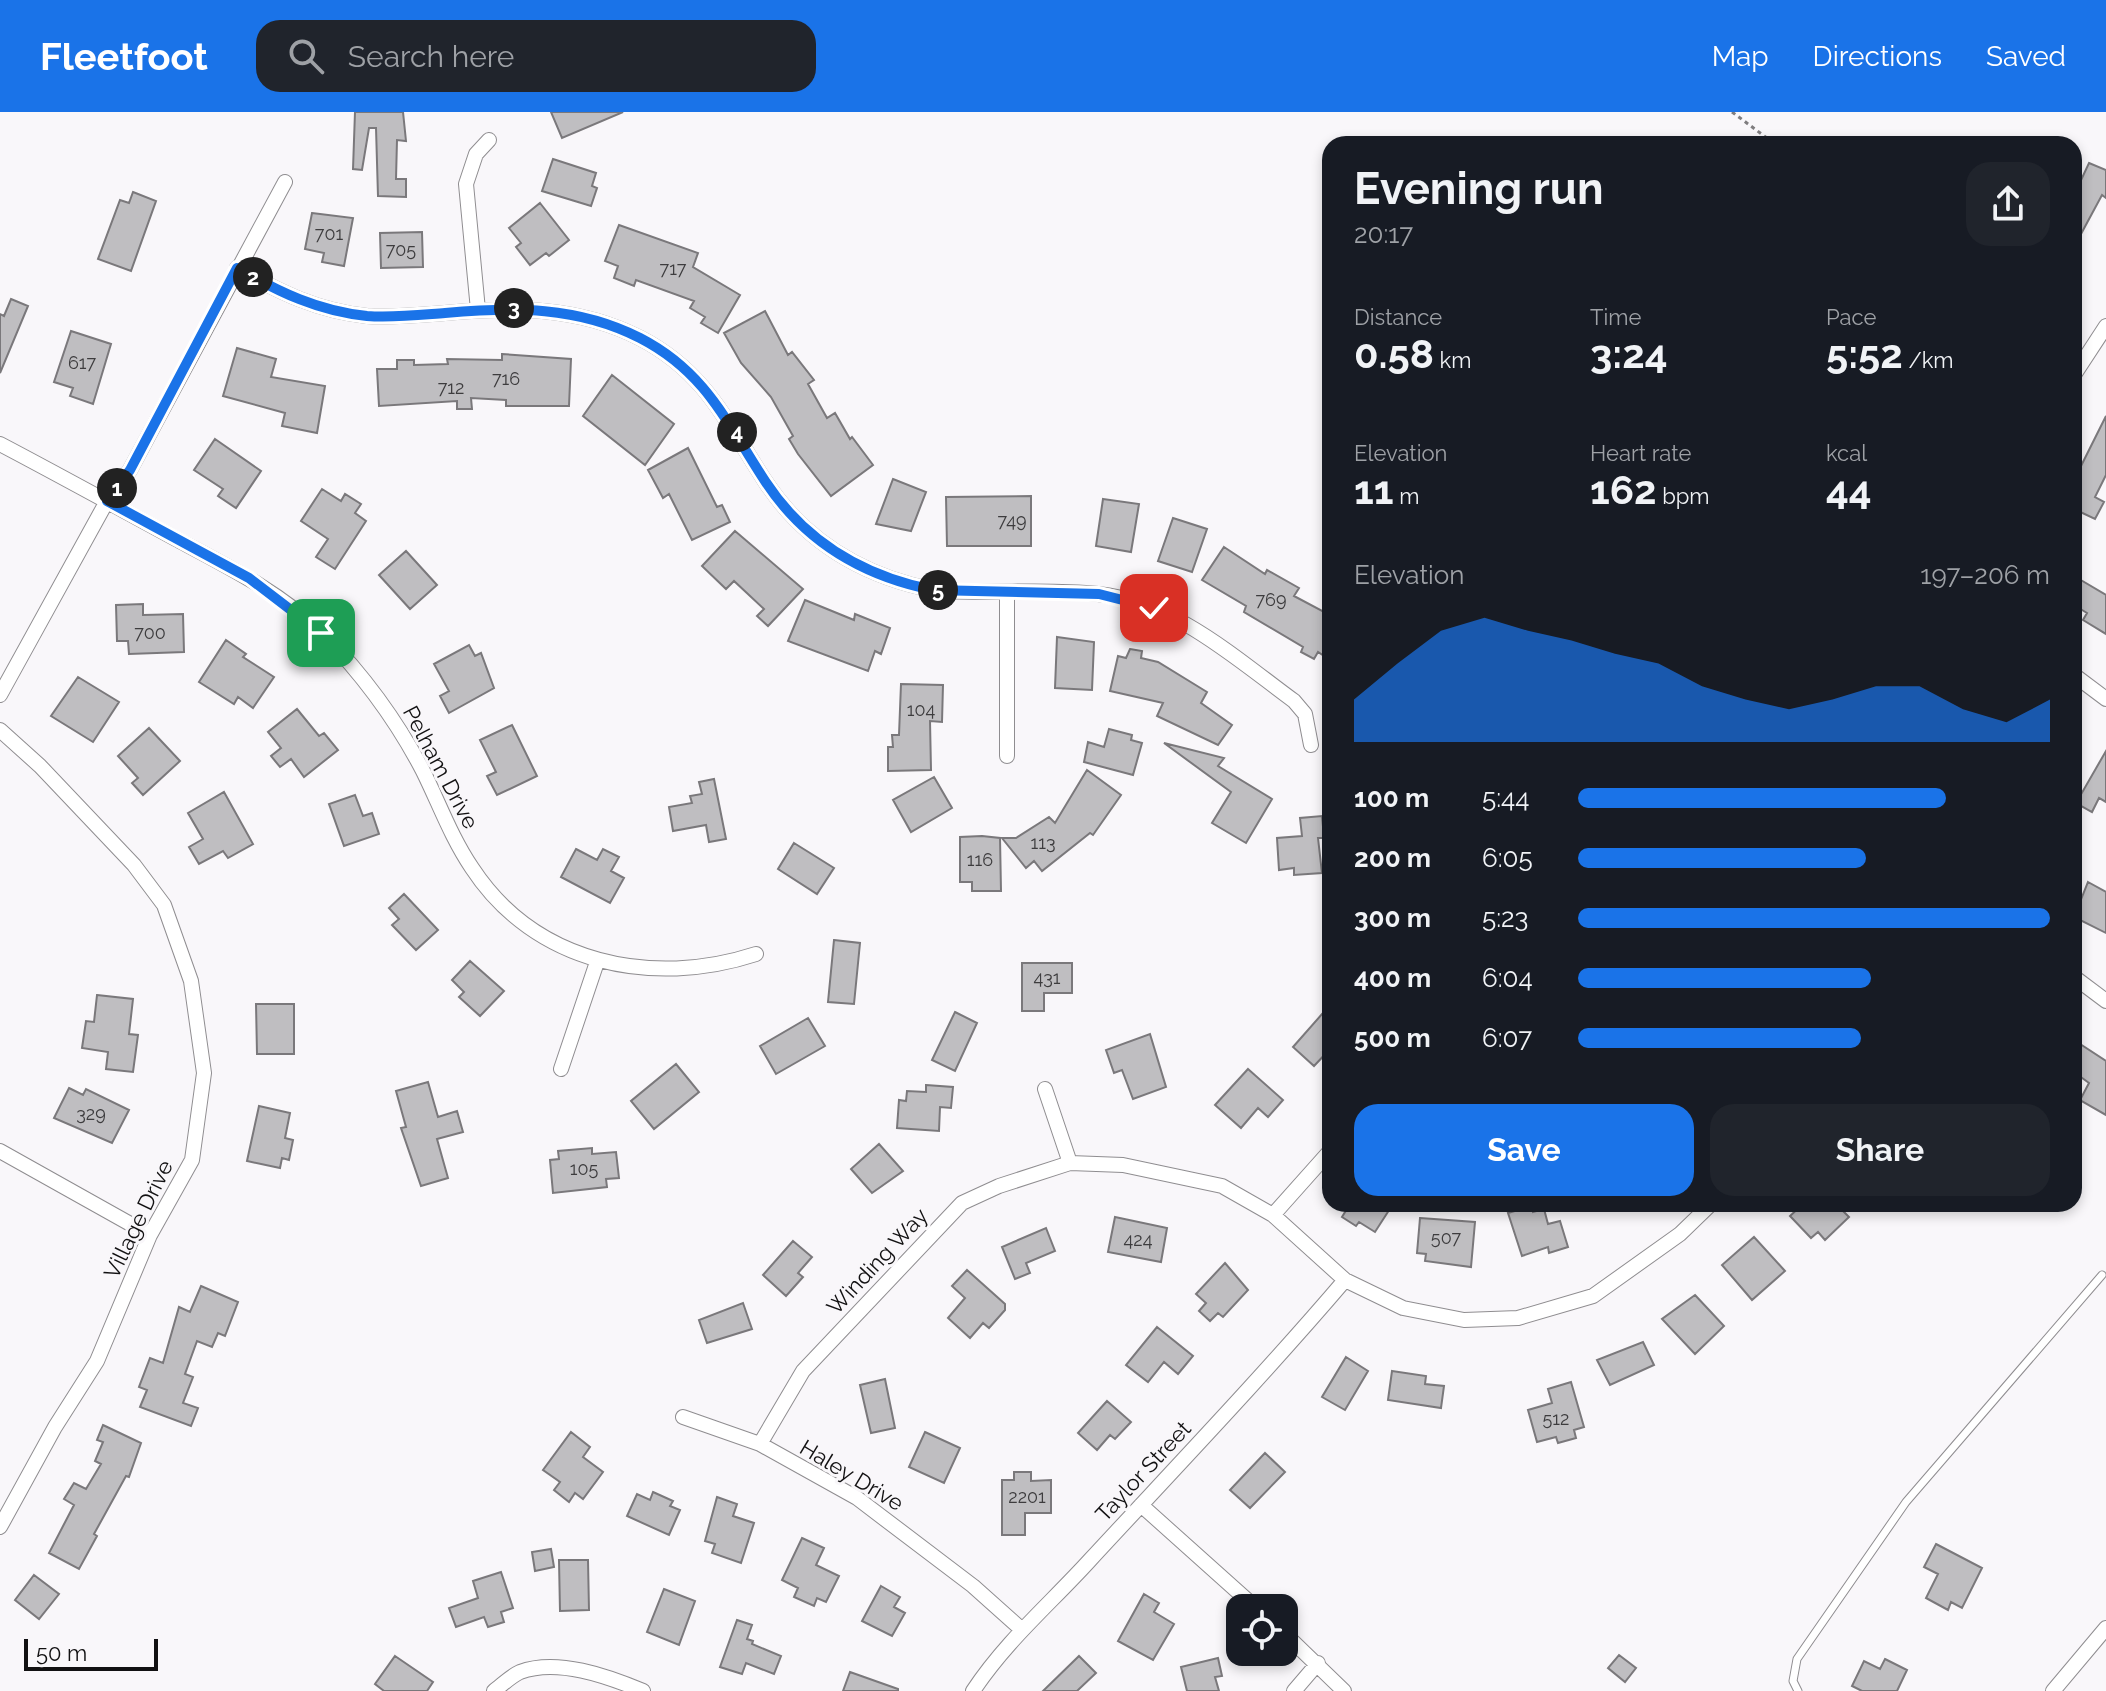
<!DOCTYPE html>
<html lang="en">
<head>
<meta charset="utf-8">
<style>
	:root { --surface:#171b24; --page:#20242c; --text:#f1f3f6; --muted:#9ea1a6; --accent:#1a73e8 }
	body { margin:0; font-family:Raleway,sans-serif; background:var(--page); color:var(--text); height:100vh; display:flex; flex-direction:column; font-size:30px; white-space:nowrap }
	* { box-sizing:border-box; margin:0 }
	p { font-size:26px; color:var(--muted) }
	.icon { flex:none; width:44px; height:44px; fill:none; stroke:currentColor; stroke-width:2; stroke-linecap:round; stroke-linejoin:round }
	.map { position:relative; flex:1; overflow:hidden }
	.sheet { position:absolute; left:1322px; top:24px; width:760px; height:1076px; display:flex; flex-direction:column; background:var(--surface); border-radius:24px; box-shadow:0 4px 12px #0003 }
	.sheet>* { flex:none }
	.buttons { position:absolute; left:1226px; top:1482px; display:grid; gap:16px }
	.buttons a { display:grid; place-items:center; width:72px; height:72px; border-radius:16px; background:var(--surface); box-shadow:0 4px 12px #0003; font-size:40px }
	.scale { position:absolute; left:24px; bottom:20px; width:134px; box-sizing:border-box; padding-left:8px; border:4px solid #121112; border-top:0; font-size:22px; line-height:28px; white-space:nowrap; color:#121112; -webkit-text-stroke:6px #f9f7fa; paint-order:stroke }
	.pin { position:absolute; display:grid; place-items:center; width:68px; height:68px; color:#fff; margin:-34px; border-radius:16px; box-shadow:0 4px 12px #0006 }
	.km { position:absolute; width:40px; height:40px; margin:-20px; border-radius:50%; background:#222; color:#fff; font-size:22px; line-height:40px; text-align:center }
	.round { display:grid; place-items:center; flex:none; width:84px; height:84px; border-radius:24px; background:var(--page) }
	.head { display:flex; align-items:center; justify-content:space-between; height:136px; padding:0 32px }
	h1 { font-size:44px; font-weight:700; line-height:60px }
	.figures { display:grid; grid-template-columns:repeat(3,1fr); gap:12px; height:136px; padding:8px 32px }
	.figures div { display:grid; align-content:center }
	.figures b { font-size:40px; font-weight:700 }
	.figures small { font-size:22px; font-weight:400 }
	.figures p { font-size:22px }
	.chart { height:224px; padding:16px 32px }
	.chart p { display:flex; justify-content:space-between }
	.chart svg { width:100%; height:144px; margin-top:8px; fill:var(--accent); opacity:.7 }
	.primary-button { display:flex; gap:16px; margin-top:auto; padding:16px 32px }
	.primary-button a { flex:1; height:92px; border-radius:24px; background:var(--accent); color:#fff; font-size:32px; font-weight:700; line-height:92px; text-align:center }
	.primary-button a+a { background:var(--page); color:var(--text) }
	ul { padding:0 32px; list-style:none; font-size:26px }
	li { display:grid; grid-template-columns:128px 96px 1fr; align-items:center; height:60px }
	li i { height:20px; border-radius:10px; background:var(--accent) }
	header { display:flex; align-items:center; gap:48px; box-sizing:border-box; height:112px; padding:0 40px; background:var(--accent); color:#fff }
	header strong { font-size:38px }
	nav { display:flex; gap:44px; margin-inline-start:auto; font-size:28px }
	.search { width:560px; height:72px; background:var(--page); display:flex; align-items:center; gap:20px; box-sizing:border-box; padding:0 28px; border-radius:24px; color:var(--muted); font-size:30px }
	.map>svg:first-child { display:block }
</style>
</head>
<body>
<header>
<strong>Fleetfoot</strong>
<div class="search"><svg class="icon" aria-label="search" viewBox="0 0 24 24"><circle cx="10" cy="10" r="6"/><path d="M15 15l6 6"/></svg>Search here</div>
<nav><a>Map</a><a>Directions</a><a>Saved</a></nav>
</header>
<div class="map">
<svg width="2106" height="1579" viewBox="0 0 2106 1579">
	<rect width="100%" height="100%" fill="#f9f7fa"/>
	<path fill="#bfbec1" stroke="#7a787b" stroke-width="2" d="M355 0H403L406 29 397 28 396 67H406V85L378 84 376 16H369L362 58 353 57Z
		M551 0H623L562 26Z
		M553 47 596 61 592 74 597 76 591 94 542 79Z
		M2089 51 2106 58V86L2102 83 2074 135V83Z
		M133 80 156 89 131 159 98 147 120 88 129 91Z
		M540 91 569 128 549 144 546 141 530 153 516 135 521 131 509 116Z
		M312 101 353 106 344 154 322 150 324 141 305 137Z
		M619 113 698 141 693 155 740 183 718 221 701 211 705 205 690 196 694 189 636 168 634 174 614 166 618 154 605 149Z
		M422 120 423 155 381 156 380 121Z
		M11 187 28 194 0 261V202L4 204Z
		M765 199 788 243 792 240 814 268 808 272 827 306 835 301 850 327 852 325 873 353 831 384 798 342 789 327 793 324 771 285 741 251 724 221Z
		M71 219 111 232 93 292 70 284 73 276 54 270Z
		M237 236 276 247 271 265 325 274 317 321 282 314 285 301 223 284Z
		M502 242 571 247 569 294H506V288L471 286 472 297H457V289L379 294 377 257H397V248H414V253L448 252 447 247 502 248Z
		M612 263 674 312 645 353 583 304Z
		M2106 304V363L2095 385 2104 390 2095 407 2074 397V355L2079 358Z
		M215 327 261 359 236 396 218 384 223 377 194 358Z
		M688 336 717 395 722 393 730 410 692 428 669 382 663 386 648 358Z
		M893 367 926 380 911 419 876 412Z
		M322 377 341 389 345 382 361 392 355 401 366 409 335 457 316 445 328 427 301 409Z
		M1031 384V434H947L946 385Z
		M1103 387 1139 392 1131 440 1096 434Z
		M1173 406 1207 417 1192 460 1158 449Z
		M735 419 803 477 768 514 757 504 764 497 734 469 726 477 702 454Z
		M1224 435 1265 462 1267 458 1299 476 1294 484 1330 503V548L1318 540 1314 547 1301 540 1303 535 1244 500 1246 494 1202 468Z
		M406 439 437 473 410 497 379 463Z
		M2074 464 2106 483V522L2083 508 2087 501 2074 493Z
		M805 488 854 508 855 502 890 516 881 542 875 539 868 559 788 529Z
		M143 492V503L183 502 184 540 129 542 128 529H117L116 493Z
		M1057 525 1094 530 1092 578 1055 576Z
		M226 528 246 542 243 545 274 565 253 596 238 585 234 592 199 570Z
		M469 533 475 544 481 541 494 576 449 601 440 584 449 579 434 552Z
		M1130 537 1142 539 1141 546 1158 550 1207 580 1201 591 1232 613 1218 633 1157 604 1163 591 1110 579 1118 544 1126 546Z
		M78 565 119 590 93 630 51 604Z
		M901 572 943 573 942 610 930 609 931 658 888 659V635H893L892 623H899Z
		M297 597 319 624 324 621 338 638 304 665 291 647 280 655 271 644 281 636 268 620Z
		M512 613 537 664 497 683 487 664 496 660 480 628Z
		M149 616 180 649 143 683 132 671 138 666 118 644Z
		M1109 617 1132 623 1131 628 1142 631 1133 663 1084 650 1088 630 1104 635Z
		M1164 631 1224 646 1218 654 1272 687 1246 731 1212 711 1231 680Z
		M2106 639V690L2099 686 2092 700 2076 691Z
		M1087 658 1121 683 1093 723 1090 721 1042 759 1034 749 1026 756 1002 726H1016L1049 705 1055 711Z
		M934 665 952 696 911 720 893 688Z
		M714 667 726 727 709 730 706 713 673 719 669 695 692 691 690 684 702 682 699 670Z
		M224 680 253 732 228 746 223 739 199 752 189 735 203 727 188 701Z
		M355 683 363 704 372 701 379 722 344 734 329 692Z
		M1322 704 1324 726H1318L1322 761 1294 763V756L1279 758 1277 726 1302 724 1300 706Z
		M982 724 1000 726 1001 779H972V770H960V725Z
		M794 731 834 756 817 782 778 757Z
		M576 737 597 748 603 737 619 745 611 759 624 766 610 791 561 765Z
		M2088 770 2106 780V821L2074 805Z
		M404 782 438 818 416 838 392 813 399 807 389 796Z
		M834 828 860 831 854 892 828 890Z
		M470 849 504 879 480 904 459 885 464 880 452 868Z
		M1022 851H1072V881H1044V899H1022Z
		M97 883 133 887 129 922 138 923 133 960 106 957 108 940 82 936 86 909 94 910Z
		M256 892H294V942H257Z
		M1330 893V937L1314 954 1293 935Z
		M955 900 977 911 955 959 932 948Z
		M808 906 825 934 776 962 760 934Z
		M1150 922 1166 975 1133 987 1122 958 1114 961 1106 938Z
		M2074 928 2106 949V1003L2080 988 2089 971 2074 960Z
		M676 952 699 980 654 1017 631 989Z
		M1248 957 1283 988 1268 1005 1258 996 1241 1016 1215 993Z
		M428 970 438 1005 457 999 463 1020 437 1027 448 1066 421 1074 401 1016 406 1015 396 979Z
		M926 973 953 975 951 996 940 995 939 1019 897 1016 899 988 906 989 907 979 926 980Z
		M69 976 83 983 86 977 129 998 112 1031 54 1006Z
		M259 994 290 1001 285 1026 293 1028 289 1048 282 1046 280 1056 247 1049Z
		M879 1032 903 1059 872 1081 851 1057Z
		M592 1036V1042L616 1040 619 1066 606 1067 607 1075 553 1081 550 1048 559 1047 558 1039Z
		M1350 1092H1393L1375 1120 1359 1110 1356 1114 1342 1105Z
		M1803 1092H1836L1849 1105 1825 1128 1818 1120 1811 1126 1790 1104Z
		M1532 1094 1533 1100 1544 1097 1548 1112 1560 1109 1568 1135 1549 1141 1548 1135 1522 1144 1508 1101Z
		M1115 1105 1167 1116 1161 1150 1108 1140Z
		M1420 1106 1475 1110 1471 1155 1425 1149 1426 1142 1417 1141Z
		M1046 1116 1055 1139 1026 1151 1030 1161 1015 1167 1002 1135Z
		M1754 1125 1785 1159 1752 1188 1722 1153Z
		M793 1129 812 1145 798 1161 803 1165 786 1184 763 1163Z
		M1225 1151 1248 1178 1223 1205 1218 1201 1210 1209 1199 1199 1206 1191 1196 1182Z
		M967 1158 1005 1192V1198L989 1216 983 1211 970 1226 948 1206 965 1186 952 1174Z
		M201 1174 238 1190 225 1224 218 1221 212 1235 197 1229 185 1262 193 1265 183 1291 198 1296 191 1314 140 1295 147 1278 139 1275 150 1246 163 1251 179 1195 190 1200Z
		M1695 1183 1724 1214 1695 1242 1662 1207Z
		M743 1191 752 1217 707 1231 699 1208Z
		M1157 1215 1193 1244 1178 1262 1164 1250 1148 1270 1126 1253Z
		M1643 1230 1654 1253 1610 1273 1597 1248Z
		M1346 1245 1368 1259 1345 1298 1322 1285Z
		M1392 1259 1426 1264 1425 1272 1444 1274 1441 1296 1388 1288Z
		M885 1267 895 1316 871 1321 860 1273Z
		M1571 1270 1584 1315 1574 1318 1576 1326 1558 1331 1556 1325 1537 1330 1528 1298 1552 1291 1548 1277Z
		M1107 1289 1131 1310 1115 1327 1110 1323 1097 1338 1078 1321Z
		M103 1313 141 1331 129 1365 126 1364 94 1422 97 1424 79 1457 49 1441 74 1393 64 1387 74 1371 86 1377 101 1352 95 1349 103 1330 97 1328Z
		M571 1320 590 1335 583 1345 603 1360 583 1387 575 1381 569 1390 554 1378 560 1370 543 1358Z
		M925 1320 960 1336 944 1371 909 1355Z
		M1265 1341 1285 1360 1250 1396 1230 1378Z
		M1014 1360H1031V1369L1051 1368V1401H1025V1423H1002V1368H1014Z
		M653 1380 673 1389 670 1394 680 1398 669 1423 627 1404 637 1382 650 1388Z
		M717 1385 737 1392 733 1404 754 1411 741 1451 712 1441 715 1432 705 1429Z
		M802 1426 824 1436 816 1453 839 1464 826 1490 817 1486 814 1494 794 1485 798 1476 782 1468Z
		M1936 1432 1982 1456 1962 1496 1951 1490 1948 1498 1926 1486 1938 1462 1924 1455Z
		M551 1437 554 1455 535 1459 532 1440Z
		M559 1448H588L589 1498 560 1499Z
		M501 1460 513 1496 501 1500 504 1510 488 1515 484 1505 456 1515 449 1496 478 1486 473 1469Z
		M34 1463 59 1482 39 1507 15 1488Z
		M881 1474 900 1485 894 1495 905 1501 892 1524 862 1509Z
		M664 1477 695 1489 679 1533 647 1520Z
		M1144 1482 1159 1491 1154 1500 1174 1512 1153 1548 1118 1529Z
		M737 1508 752 1513 747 1527 753 1529 752 1532 781 1544 774 1562 746 1551 742 1562 720 1555Z
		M1619 1543 1636 1556 1625 1570 1608 1556Z
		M395 1544 433 1570 427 1579H384L375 1572Z
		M1079 1544 1096 1561 1077 1579H1043Z
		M1218 1546 1222 1564 1215 1565 1219 1579H1187L1181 1555Z
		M1885 1547 1907 1558 1897 1579H1862L1852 1574 1864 1549 1880 1557Z
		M850 1560 898 1577V1579H843Z"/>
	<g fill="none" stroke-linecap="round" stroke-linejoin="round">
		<g stroke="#8f8d90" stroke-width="9">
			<path id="service" d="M1798 1579 1793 1569 1797 1547 1906 1390 2102 1163"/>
		</g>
		<g stroke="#8f8d90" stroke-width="16">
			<path id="minor" d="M237 156C279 180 318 199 367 204 393 206 419 203 445 201 514 195 577 194 640 226 706 260 727 311 765 369 805 430 863 464 933 478 988 483 1043 476 1098 482 1174 490 1234 545 1294 589L1305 602 1311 633
				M478 198 466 72 476 42 489 28
				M2074 263 2106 214
				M0 332C59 363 117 395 176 427 227 454 281 481 323 522 362 562 397 609 423 659 439 691 451 725 472 756 535 852 652 876 756 842
				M1007 480V644
				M2074 563 2106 587
				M0 583 107 389 130 358 285 70
				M0 618 40 654 134 753 164 793 191 869 204 961 192 1048 150 1123 97 1249 55 1315 0 1415
				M2074 865 2106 889
				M561 957 597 850
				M1045 977 1070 1051
				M0 1039 150 1123
				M1273 1103 1330 1039
				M683 1305 760 1332 857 1386 973 1474 1020 1516
				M760 1332 803 1259 962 1091 999 1074 1070 1051 1123 1053 1222 1074 1273 1103 1345 1168 1403 1196 1464 1208 1518 1206 1593 1184 1680 1122 1711 1092
				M1141 1393 1256 1496
				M1284 1521 1344 1579
				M494 1579C502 1573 511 1564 520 1560 557 1546 607 1564 643 1579
				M973 1579C1006 1529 1050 1492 1090 1448 1176 1355 1263 1264 1345 1168
				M1294 1579 1318 1551
				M2053 1579 2106 1516"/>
		</g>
		<path stroke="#7f7d7f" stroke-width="3" stroke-dasharray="4 4" stroke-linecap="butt" d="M1732 0 1775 32"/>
		<use href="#service" stroke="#fff" stroke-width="7"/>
		<use href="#minor" stroke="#fff" stroke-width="14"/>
	</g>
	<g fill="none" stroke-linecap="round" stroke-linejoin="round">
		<g stroke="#fff" stroke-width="16">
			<path id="route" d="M321 521 249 466 107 389 130 358 237 156C279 180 318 199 367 204 393 206 419 203 445 201 514 195 577 194 640 226 706 260 727 311 765 369 805 430 863 464 933 478L1099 482 1154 496"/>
		</g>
		<use href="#route" stroke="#1a73e8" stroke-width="10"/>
	</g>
	<g text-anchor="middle" stroke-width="6" stroke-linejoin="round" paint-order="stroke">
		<g font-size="18" fill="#3d3c3e">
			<text x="329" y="128">701</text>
			<text x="401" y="144">705</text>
			<text x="673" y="163">717</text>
			<text x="82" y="257">617</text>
			<text x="506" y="273">716</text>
			<text x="451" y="282">712</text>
			<text x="1012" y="415">749</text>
			<text x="1271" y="494">769</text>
			<text x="150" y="527">700</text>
			<text x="921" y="604">104</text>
			<text x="1043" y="737">113</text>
			<text x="980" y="754">116</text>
			<text x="1047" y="872">431</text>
			<text x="91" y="1008">329</text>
			<text x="584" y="1063">105</text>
			<text x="1446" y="1132">507</text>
			<text x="1138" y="1134">424</text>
			<text x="1556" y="1313">512</text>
			<text x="1027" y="1391">2201</text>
		</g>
		<g font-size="22" fill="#121112" stroke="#f9f7fa">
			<text transform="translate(441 655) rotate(62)" y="8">Pelham Drive</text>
			<text transform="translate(138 1107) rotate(-64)" y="8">Village Drive</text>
			<text transform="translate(877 1149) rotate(-47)" y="8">Winding Way</text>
			<text transform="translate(1143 1359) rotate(-47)" y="8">Taylor Street</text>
			<text transform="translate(852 1363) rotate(31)" y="8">Haley Drive</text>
		</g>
	</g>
</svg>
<div class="buttons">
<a><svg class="icon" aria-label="locate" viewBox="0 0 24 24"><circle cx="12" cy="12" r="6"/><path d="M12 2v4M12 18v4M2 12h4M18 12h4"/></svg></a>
</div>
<div class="scale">50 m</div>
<div class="pin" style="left:321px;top:521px;background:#1e9e55"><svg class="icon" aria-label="arrive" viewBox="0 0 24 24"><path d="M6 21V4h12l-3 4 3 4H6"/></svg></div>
<div class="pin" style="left:1154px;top:496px;background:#d93025"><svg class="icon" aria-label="check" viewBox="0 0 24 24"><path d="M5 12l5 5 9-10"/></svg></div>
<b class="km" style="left:117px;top:376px">1</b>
<b class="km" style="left:253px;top:165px">2</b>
<b class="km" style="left:514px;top:196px">3</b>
<b class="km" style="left:737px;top:320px">4</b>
<b class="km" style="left:938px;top:478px">5</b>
<section class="sheet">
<div class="head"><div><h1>Evening run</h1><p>20:17</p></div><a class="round"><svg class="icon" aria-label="share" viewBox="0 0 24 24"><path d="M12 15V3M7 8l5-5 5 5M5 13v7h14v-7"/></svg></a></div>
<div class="figures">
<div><p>Distance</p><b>0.58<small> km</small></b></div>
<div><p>Time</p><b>3:24</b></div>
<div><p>Pace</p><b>5:52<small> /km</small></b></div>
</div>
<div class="figures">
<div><p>Elevation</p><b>11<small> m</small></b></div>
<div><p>Heart rate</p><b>162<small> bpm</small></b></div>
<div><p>kcal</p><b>44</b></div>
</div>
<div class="chart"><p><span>Elevation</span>197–206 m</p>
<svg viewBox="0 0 160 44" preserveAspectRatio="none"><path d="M0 44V31L10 20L20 10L30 6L40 10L50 13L60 17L70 20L80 27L90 31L100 34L110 31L120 27L130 27L140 34L150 38L160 31V44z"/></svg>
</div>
<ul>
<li><b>100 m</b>5:44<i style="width:78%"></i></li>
<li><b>200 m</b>6:05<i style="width:61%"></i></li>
<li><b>300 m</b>5:23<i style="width:100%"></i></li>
<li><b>400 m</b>6:04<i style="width:62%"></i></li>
<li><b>500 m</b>6:07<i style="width:60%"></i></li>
</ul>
<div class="primary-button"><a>Save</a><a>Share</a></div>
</section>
</div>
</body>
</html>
